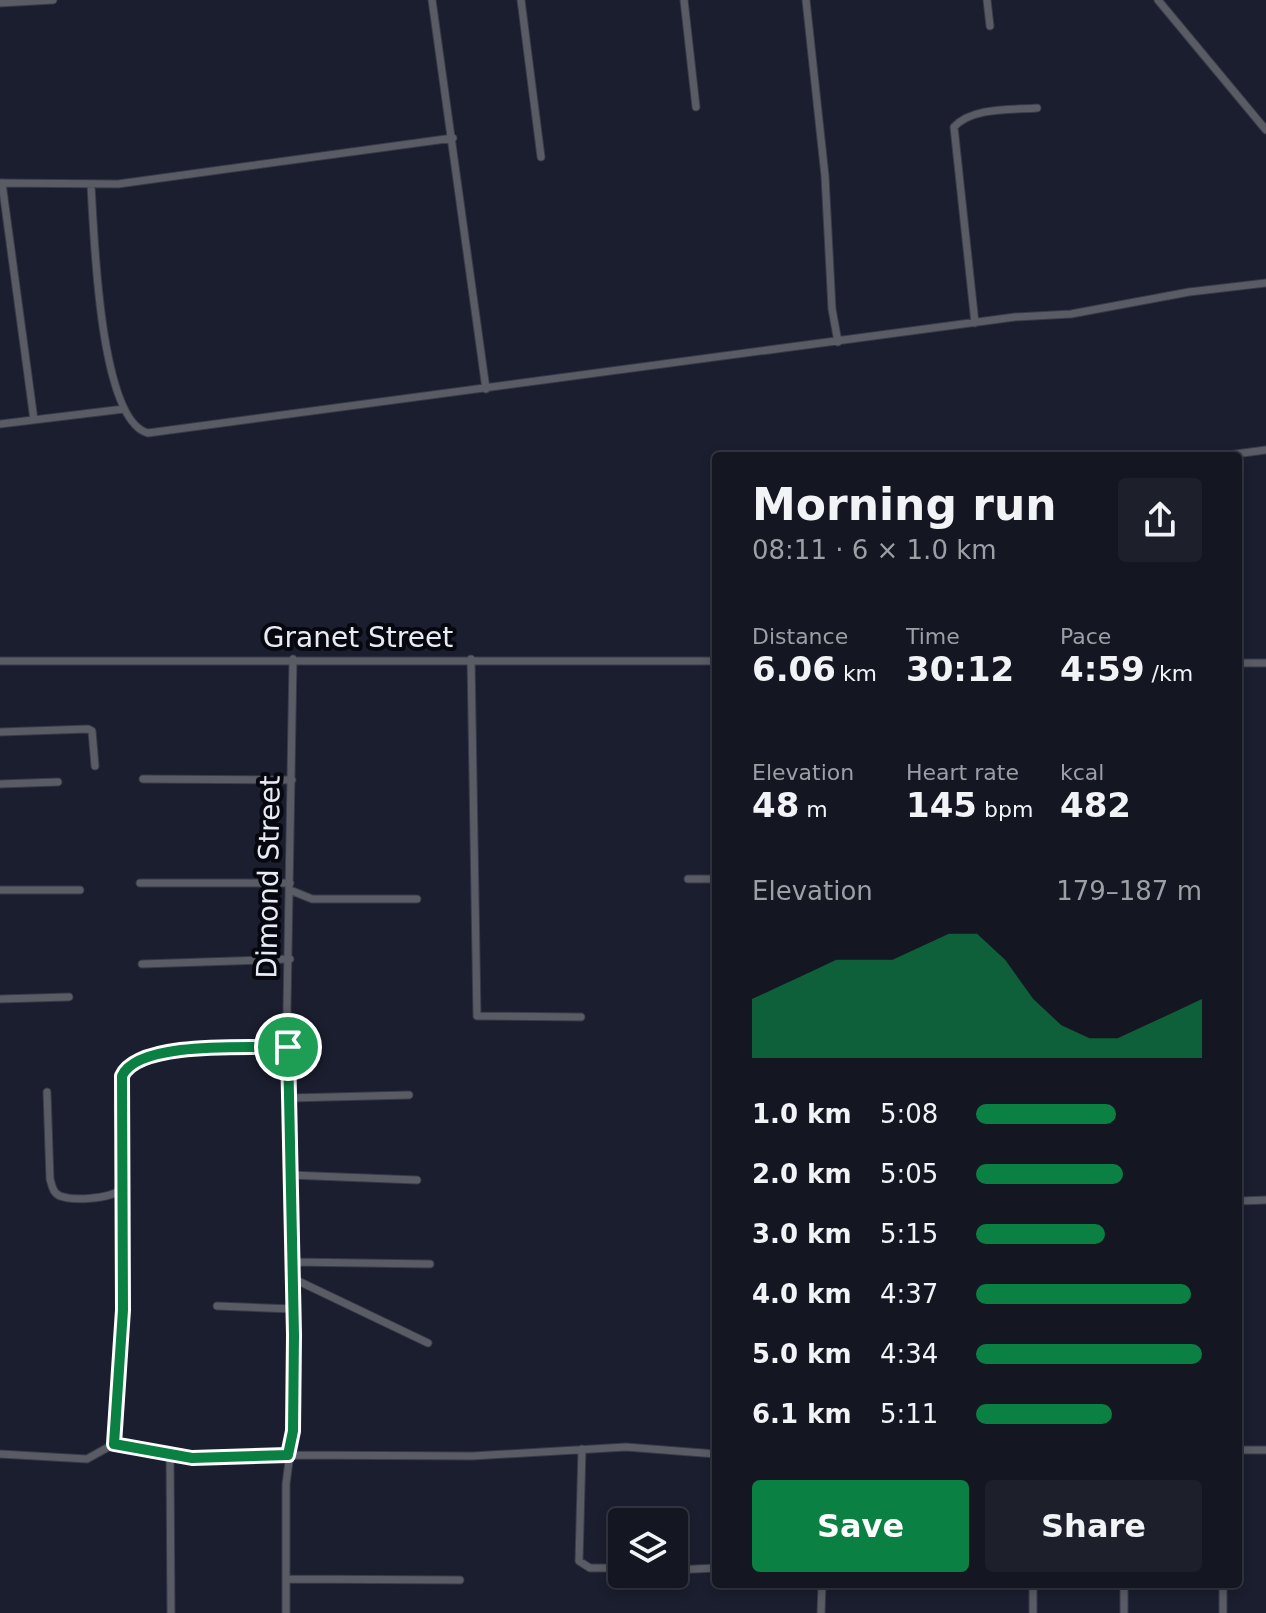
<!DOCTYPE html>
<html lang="en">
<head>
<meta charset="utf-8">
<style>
	:root { --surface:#141622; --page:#1d1f2a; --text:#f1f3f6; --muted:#9d9fa5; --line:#333540; --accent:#0b8043 }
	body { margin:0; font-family:"DejaVu Sans",sans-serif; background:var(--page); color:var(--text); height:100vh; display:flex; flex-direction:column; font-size:30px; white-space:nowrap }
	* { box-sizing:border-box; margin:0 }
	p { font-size:26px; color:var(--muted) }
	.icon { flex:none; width:44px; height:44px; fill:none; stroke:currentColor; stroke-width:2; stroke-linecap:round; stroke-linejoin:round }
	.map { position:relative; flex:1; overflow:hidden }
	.side { position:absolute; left:712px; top:452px; width:530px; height:1136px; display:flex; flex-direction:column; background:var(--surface); border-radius:8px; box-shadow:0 4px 12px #0003,0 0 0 2px var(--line) }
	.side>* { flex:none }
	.tools { position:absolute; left:608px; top:1508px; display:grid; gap:16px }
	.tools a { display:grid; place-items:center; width:80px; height:80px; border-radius:8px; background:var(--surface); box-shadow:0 4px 12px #0003,0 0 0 2px var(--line); font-size:40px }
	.pin { position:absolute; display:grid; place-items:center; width:68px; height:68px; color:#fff; margin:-34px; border:4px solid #fff; border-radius:50%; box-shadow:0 2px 8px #0007 }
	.round { display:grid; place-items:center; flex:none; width:84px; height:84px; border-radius:8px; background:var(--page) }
	.headline { display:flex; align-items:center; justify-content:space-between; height:136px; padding:0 40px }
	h1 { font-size:44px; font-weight:700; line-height:60px }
	.metrics { display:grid; grid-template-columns:repeat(3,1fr); gap:12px; height:136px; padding:8px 40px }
	.metrics div { display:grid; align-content:center }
	.metrics b { font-size:34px; font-weight:700 }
	.metrics small { font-size:22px; font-weight:400 }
	.metrics p { font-size:22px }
	.chart { height:224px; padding:16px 40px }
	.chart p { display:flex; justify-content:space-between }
	.chart svg { width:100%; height:144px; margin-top:8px; fill:var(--accent); opacity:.7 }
	.action { display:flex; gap:16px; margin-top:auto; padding:16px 40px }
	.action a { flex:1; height:92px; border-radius:8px; background:var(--accent); color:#fff; font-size:32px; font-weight:700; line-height:92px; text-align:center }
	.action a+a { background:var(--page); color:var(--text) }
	ul { padding:0 40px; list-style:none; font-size:26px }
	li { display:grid; grid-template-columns:128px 96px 1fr; align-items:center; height:60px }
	li i { height:20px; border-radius:10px; background:var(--accent) }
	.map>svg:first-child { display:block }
</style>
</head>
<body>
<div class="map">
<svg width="1266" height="1613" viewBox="0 0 1266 1613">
	<rect width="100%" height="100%" fill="#1a1e2e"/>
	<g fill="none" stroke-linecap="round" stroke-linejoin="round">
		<g stroke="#373b4a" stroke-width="9">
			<path id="minor" d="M432 0 486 389
				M521 0 541 157
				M684 0 696 107
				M806 0 825 176 832 309 838 342
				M987 0 990 26
				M1158 0 1266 130
				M0 3 53 0
				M0 183 118 184 453 138
				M2 183 34 420
				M91 186C94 231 99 421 148 433L1015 317 1071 314 1189 292 1266 283
				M975 323 954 127C972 107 1011 110 1037 108
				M0 424 124 409
				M1220 456 1266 450
				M471 659 477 1016 581 1017
				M0 661H716
				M1238 663H1266
				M0 732 88 729 92 731 95 766
				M143 779 292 780
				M0 784 58 782
				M688 879H716
				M140 883H290
				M0 890H80
				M290 890 312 899H417
				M142 964 290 959
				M0 999 69 997
				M47 1092 50 1179C52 1186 53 1193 60 1196 73 1201 109 1199 120 1190L121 1183C123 1149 114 1111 121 1079 130 1041 255 1048 288 1047
				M290 1098 409 1095
				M290 1175 417 1180
				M121 1183 123 1310 114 1444 170 1456 218 1459 288 1455 473 1456 626 1447 716 1454
				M1238 1201 1266 1200
				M292 1262 430 1264
				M292 1278 428 1343
				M217 1306 293 1309
				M582 1449 579 1561 590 1568H609
				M1238 1450H1266
				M0 1454 87 1459 114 1444
				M170 1456 171 1613
				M674 1570 716 1568
				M287 1579 460 1580
				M1033 1584V1613
				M1124 1584V1613
				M1223 1584V1613
				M286 1613V1484L293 1431 294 1335 287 1008 293 659
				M821 1613 822 1584"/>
		</g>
		<use href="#minor" stroke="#5a5c65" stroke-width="7"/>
	</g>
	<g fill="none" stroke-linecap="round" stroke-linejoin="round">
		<g stroke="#fff" stroke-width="16">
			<path id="route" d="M288 1047 294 1335 293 1431 288 1455 192 1458 114 1444 123 1310 122 1076C138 1040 251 1048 288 1047Z"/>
		</g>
		<use href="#route" stroke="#0b8043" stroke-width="10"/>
	</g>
	<g text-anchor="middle" stroke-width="8" stroke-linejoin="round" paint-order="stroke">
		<g font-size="28" fill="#e7ebf6" stroke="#07080f">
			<text x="358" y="647">Granet Street</text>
			<text transform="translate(268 877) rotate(-89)" y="10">Dimond Street</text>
		</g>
	</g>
</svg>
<div class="tools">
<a><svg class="icon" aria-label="layers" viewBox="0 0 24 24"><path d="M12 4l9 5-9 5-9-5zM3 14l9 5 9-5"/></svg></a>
</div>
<div class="pin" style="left:288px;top:1047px;background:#1e9e55"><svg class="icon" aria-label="arrive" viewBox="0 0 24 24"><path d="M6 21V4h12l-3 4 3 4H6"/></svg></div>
<section class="side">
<div class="headline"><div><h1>Morning run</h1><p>08:11 · 6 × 1.0 km</p></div><a class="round"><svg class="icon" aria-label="share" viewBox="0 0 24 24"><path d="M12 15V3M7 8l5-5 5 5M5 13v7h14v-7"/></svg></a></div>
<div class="metrics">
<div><p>Distance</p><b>6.06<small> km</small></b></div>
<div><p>Time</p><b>30:12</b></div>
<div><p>Pace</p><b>4:59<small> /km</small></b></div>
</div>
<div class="metrics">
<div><p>Elevation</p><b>48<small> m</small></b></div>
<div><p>Heart rate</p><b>145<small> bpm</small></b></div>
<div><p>kcal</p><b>482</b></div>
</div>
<div class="chart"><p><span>Elevation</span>179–187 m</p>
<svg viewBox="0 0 160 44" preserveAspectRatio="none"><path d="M0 44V26L10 22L20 18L30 14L40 14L50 14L60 10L70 6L80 6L90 14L100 26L110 34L120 38L130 38L140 34L150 30L160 26V44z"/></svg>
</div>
<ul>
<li><b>1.0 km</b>5:08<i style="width:62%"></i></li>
<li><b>2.0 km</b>5:05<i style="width:65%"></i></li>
<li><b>3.0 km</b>5:15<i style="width:57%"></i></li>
<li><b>4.0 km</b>4:37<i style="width:95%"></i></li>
<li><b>5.0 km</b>4:34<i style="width:100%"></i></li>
<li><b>6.1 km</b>5:11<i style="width:60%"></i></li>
</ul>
<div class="action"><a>Save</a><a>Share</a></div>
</section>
</div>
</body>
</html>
